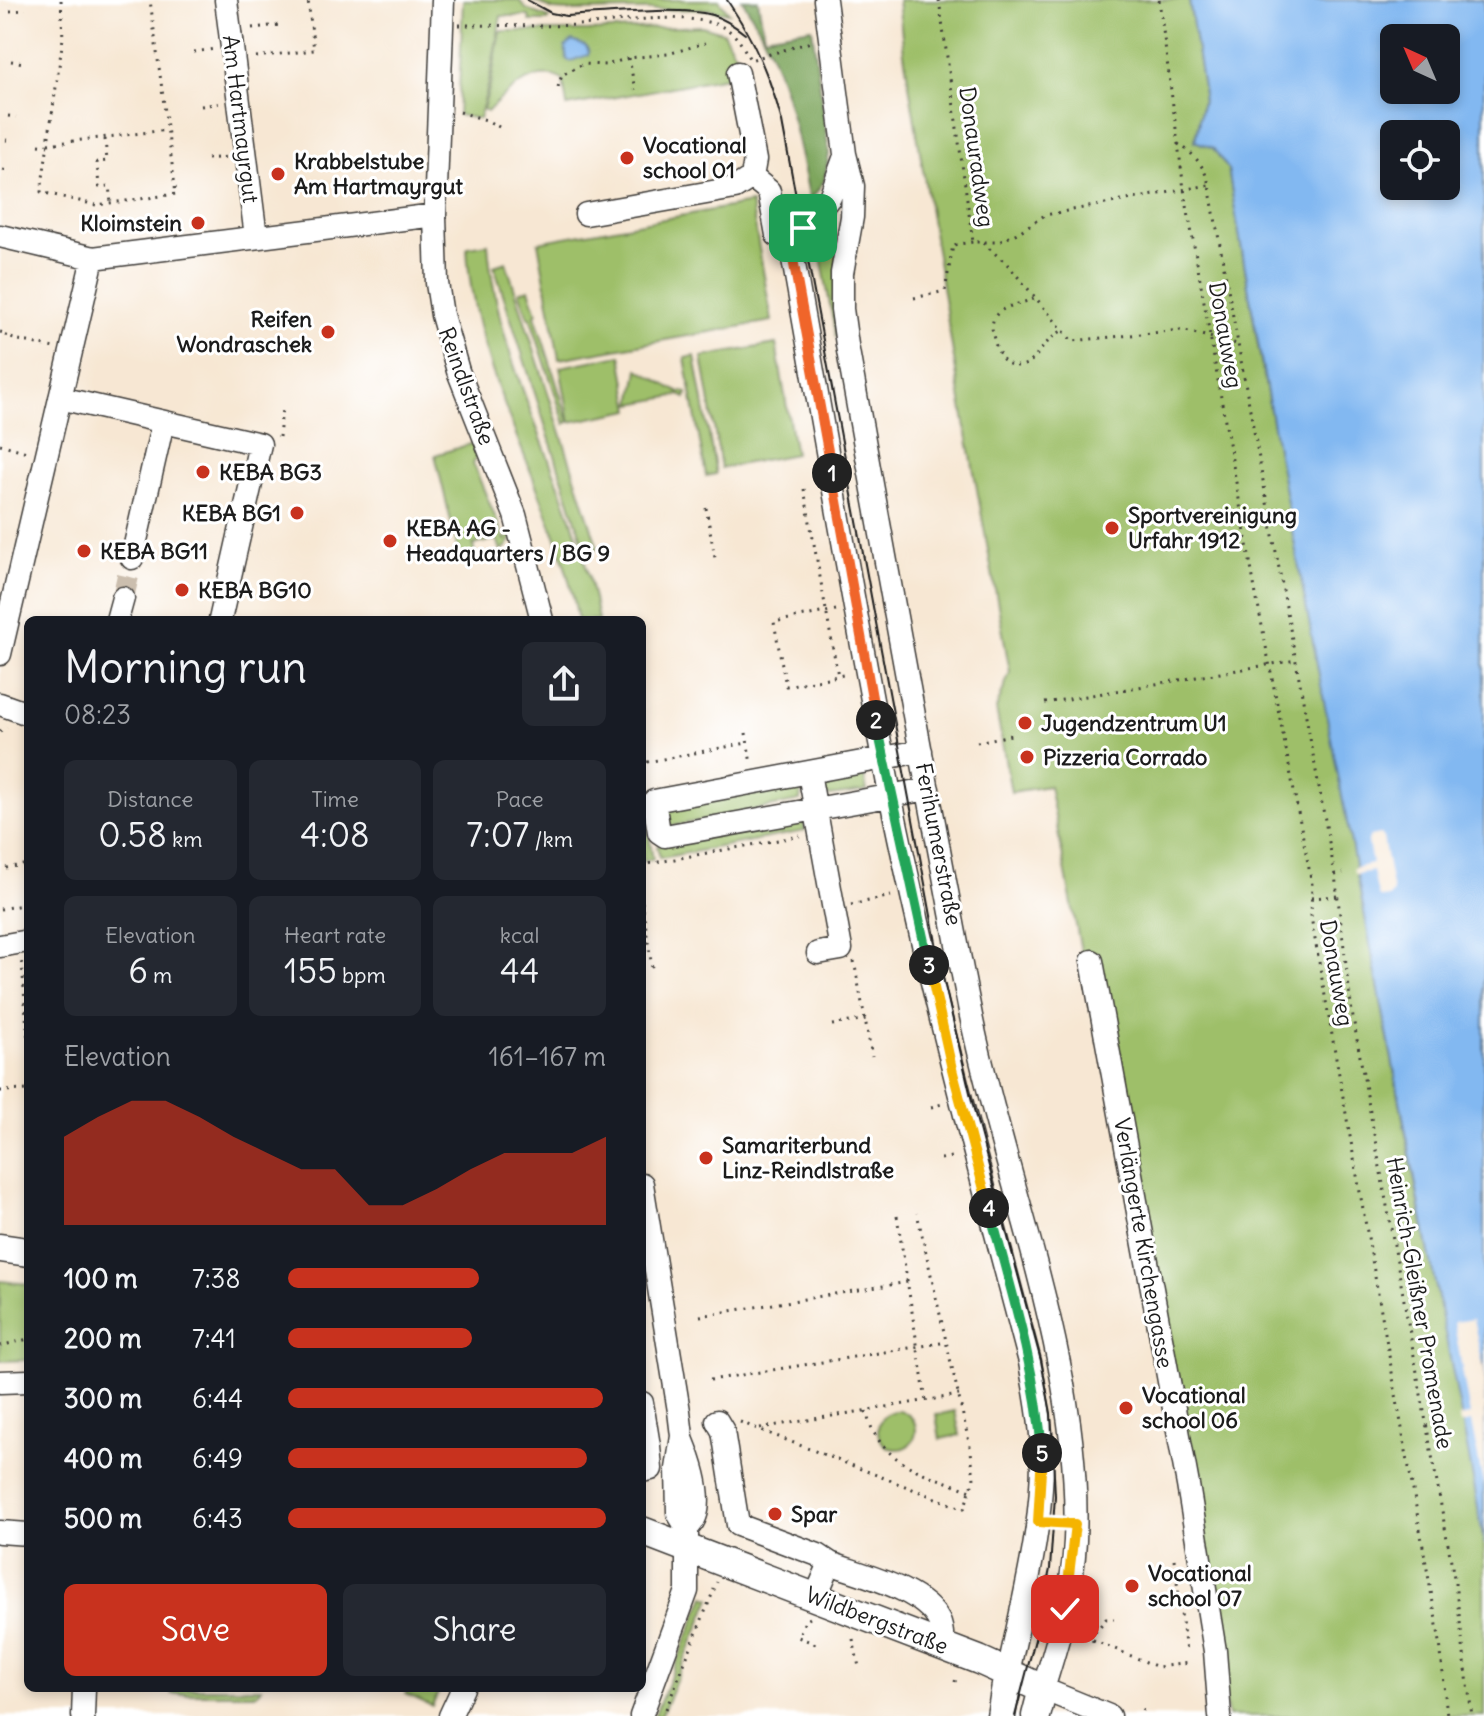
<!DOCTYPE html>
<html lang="en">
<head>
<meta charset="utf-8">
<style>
	:root { --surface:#171b24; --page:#242831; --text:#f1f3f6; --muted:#9ea1a6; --accent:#c8321e }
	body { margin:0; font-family:Delius,sans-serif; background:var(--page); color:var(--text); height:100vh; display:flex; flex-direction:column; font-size:30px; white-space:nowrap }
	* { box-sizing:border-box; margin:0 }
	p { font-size:26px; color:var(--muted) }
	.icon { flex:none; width:44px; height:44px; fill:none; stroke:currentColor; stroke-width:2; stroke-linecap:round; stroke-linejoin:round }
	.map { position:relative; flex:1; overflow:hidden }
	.details { position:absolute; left:24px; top:616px; width:622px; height:1076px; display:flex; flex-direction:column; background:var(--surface); border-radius:12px; box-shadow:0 4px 12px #0003 }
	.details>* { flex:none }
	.needle { width:52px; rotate:316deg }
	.tools { position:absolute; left:1380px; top:24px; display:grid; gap:16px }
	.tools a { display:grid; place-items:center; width:80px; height:80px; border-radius:12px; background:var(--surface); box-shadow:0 4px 12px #0003; font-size:40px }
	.pin { position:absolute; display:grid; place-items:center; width:68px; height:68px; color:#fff; margin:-34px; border-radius:16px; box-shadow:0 4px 12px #0006 }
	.km { position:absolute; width:40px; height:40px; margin:-20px; border-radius:50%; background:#222; color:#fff; font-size:22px; line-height:40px; text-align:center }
	.round { display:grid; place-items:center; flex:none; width:84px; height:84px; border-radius:12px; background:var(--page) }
	.head { display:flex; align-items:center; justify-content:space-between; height:136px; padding:0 40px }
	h1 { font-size:44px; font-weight:600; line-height:60px }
	.stats { display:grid; grid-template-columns:repeat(3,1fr); gap:12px; height:136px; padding:8px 40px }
	.stats div { display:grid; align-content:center; border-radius:12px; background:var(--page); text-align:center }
	.stats b { font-size:34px; font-weight:600 }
	.stats small { font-size:22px; font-weight:400 }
	.stats p { font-size:22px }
	.chart { height:224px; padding:16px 40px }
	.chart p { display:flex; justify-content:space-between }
	.chart svg { width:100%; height:144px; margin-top:8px; fill:var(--accent); opacity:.7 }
	.primary-button { display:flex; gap:16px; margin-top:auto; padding:16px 40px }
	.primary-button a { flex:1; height:92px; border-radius:12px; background:var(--accent); color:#fff; font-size:32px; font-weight:600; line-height:92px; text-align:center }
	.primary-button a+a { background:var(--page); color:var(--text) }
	ul { padding:0 40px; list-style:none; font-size:26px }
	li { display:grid; grid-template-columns:128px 96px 1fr; align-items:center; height:60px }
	li i { height:20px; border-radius:10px; background:var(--accent) }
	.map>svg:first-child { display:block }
</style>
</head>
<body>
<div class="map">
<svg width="1484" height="1716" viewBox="0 0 1484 1716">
	<rect width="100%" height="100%" fill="#fff"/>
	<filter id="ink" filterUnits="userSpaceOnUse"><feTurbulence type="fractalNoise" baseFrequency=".0125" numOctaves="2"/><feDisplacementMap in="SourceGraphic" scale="16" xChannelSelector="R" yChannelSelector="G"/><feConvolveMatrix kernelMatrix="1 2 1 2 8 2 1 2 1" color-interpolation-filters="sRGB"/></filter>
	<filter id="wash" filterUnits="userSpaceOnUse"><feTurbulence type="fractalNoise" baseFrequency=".006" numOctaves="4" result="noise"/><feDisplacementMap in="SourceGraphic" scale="32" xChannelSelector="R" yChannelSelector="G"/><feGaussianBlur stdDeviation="1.8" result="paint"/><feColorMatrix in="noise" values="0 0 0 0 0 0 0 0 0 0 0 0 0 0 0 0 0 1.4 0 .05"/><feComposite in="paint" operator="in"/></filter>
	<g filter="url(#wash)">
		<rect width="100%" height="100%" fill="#f7e7d3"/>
		<path fill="#9ebf69" stroke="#5d6e42" stroke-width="2" d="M463 0H519L526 9 549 18 548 21H530L529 16H501L489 82 479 119 458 115Z
			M532 0H719L729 13 708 9 571 11 553 10Z
			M898 0H1189L1204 94 1195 141 1213 148 1228 169 1258 346 1420 1209 1469 1446 1484 1544V1716H1228L1099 964 1082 956 1049 786 1011 792 996 709 1010 672 958 384 904 54Z
			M702 26 723 32 744 70 727 74V77L567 106 563 80C536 64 505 94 487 112L483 109 491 83 500 31H591Z
			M751 203 772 321 559 359 538 242Z
			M816 229C827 228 835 235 837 245L836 338Z
			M488 244C498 377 577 490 598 620H578C555 492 473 380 467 247Z
			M506 262 598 548 586 552 494 266Z
			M529 289 537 313 535 315 569 422 565 424 530 317H528L519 292Z
			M776 344 795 454 721 468 702 357Z
			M621 355 631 410 570 422 560 367Z
			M695 356 716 474 706 476 685 358Z
			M638 369 680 393 682 391 687 393 686 398 680 395 632 404Z
			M474 443 480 451 473 464 505 540 514 529C513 538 509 546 501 551L497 539 473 545 475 557 460 559 435 455Z
			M863 771 867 791 823 797 819 785 823 779Z
			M794 785 801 791 800 801 672 826 669 824 665 812 667 809Z
			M642 796 653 859 642 861Z
			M803 819 805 831 660 858 657 846Z
			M0 1281 28 1284V1360L0 1361Z
			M955 1411 960 1435 940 1439 936 1415Z
			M878 1430a19 19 0 1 1 38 0a19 19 0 1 1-38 0Z
			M705 1596 711 1598 661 1716H654Z
			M172 1688H261L257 1694H172Z
			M409 1688H437L440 1689 432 1706 406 1694Z"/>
		<path fill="#7ea65d" stroke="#4d613c" stroke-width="2" d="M742 0H758L764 36 812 28 829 154 824 181 810 201C796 131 784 61 742 0Z"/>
		<path fill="#82b8f1" stroke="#4f6a86" stroke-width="2" fill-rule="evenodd" d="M1189 0H1484V1544C1465 1423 1438 1304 1416 1185 1352 846 1285 508 1228 169L1213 148 1195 141 1204 94ZM1394 38H1446V90H1394ZM1394 134H1446V186H1394Z
			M572 41 586 46 589 52 588 55 571 61 567 60 565 47Z"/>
		<path fill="#f7e7d3" d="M1380 834 1383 838 1393 892 1390 897 1381 898 1378 895 1373 871 1355 874 1353 868 1372 864 1368 841 1370 836Z
			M1473 1319 1484 1370V1487L1471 1422 1460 1424 1459 1417 1470 1415 1454 1322Z"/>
	</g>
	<g filter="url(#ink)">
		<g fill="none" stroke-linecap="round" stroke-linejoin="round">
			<path stroke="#cbbeae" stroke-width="22" stroke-dasharray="22 11" stroke-linecap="butt" d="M123 598 132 558"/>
			<g stroke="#3d3a37" stroke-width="25">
				<path id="minor" d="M226 0 256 237
					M443 0 435 215 437 283 442 315 458 371 515 515 542 620
					M825 0 845 154 853 186 852 217 842 273V309L847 345C887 569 927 793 971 1016 1006 1187 1083 1366 1075 1541 1073 1592 1058 1641 1043 1689L1109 1716
					M738 73 755 160 752 177
					M845 156 830 197 795 241 793 259C825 438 855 616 890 794 929 985 980 1174 1030 1362 1035 1393 1042 1423 1042 1454 1043 1528 1023 1601 1008 1673
					M586 214 735 188 752 177 769 191 777 235 793 247
					M0 236 93 258 435 215
					M60 398 260 444 220 620
					M132 558 163 422
					M117 620 123 598
					M0 654 93 258
					M0 704 28 714
					M921 751 654 801 659 832 665 836 928 789
					M809 773 841 949 818 953
					M0 946 28 941
					M1092 961 1188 1485 1215 1651 1220 1716
					M0 1382 28 1381
					M642 1403 649 1446 642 1447
					M717 1421 723 1431 738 1525 818 1555 830 1563
					M683 1441C692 1463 709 1511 687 1528
					M642 1471 651 1469 649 1446
					M0 1532 28 1534
					M816 1596 830 1563C862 1575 923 1589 939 1621 943 1629 942 1638 943 1646
					M83 1716 84 1688
					M450 1716 463 1688
					M641 1716 687 1591V1528L678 1513 677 1469 682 1436 679 1411 642 1184"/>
			</g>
			<g stroke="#3d3a37" stroke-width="31">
				<path id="major" d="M0 1248 28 1252
					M642 1531 979 1660 1043 1689 1036 1716
					M1001 1716 1008 1673"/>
			</g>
			<path stroke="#3d3a37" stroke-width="3" stroke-dasharray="2 6" stroke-linecap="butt" d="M61 0 63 38 41 192 96 205 176 194 150 0
				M939 0 973 242H999L1019 232 1045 215 1209 185
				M1159 0 1184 189 1256 595 1312 884 1311 917 1440 1642 1447 1716
				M10 11 26 10
				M459 25C498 25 538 27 577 25 619 23 678 11 718 25 735 31 742 44 750 60L811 42
				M252 28 280 25
				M194 52 215 49
				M256 57 314 50 308 0
				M629 58 635 90
				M11 61 24 63
				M558 87 562 75 583 64 606 65 629 58 668 54 705 43
				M201 106 221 103
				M460 112 486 120 501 128
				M8 116 16 117
				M105 139 107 161 97 162 99 187 109 186 111 203
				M6 140 13 141
				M48 144 167 130
				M1178 144C1194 153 1205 167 1209 185L1335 875 1352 1012 1455 1583 1472 1716
				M39 145 48 146
				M207 159 228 157
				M3 170 8 171
				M983 243 1007 264 1072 341 1181 330 1237 344
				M914 298 945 291 953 245 973 242
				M1034 299C1011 307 985 307 994 339 996 348 1000 356 1006 363 1035 376 1037 343 1062 331
				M0 332 7 334 6 337 54 348
				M279 437 282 409
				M0 444 27 452
				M804 489 838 676
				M706 508 715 558
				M836 610 774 622 786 686 848 674
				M1045 703 1296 660
				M0 732 7 728
				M746 733 751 764
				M977 742 1016 734
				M647 762 747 743
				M642 865 800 836
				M6 868 28 864
				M1335 875 1343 873
				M1311 898 1338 896
				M642 902 652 968
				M851 905 891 896
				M0 909 28 904
				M854 961 872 1056
				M22 962 28 1042
				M832 1025 866 1019
				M0 1091 28 1090
				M931 1107 942 1104
				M941 1159 956 1156
				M897 1216 926 1401
				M700 1316 908 1282
				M0 1346 28 1339
				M710 1380 947 1342
				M866 1411C879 1465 925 1473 971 1491
				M740 1422 964 1509 974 1479 971 1451 917 1213
				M1426 1426 1439 1424
				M760 1428 959 1395
				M1174 1559 1186 1652
				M810 1618 805 1621 798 1637 821 1646
				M1080 1627 1095 1632 1106 1619H1114
				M1078 1634 1093 1640 1092 1644
				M853 1639 859 1667
				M1093 1640 1158 1667 1190 1663
				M955 1682 956 1678
				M666 1709 717 1582
				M1142 1711 1143 1708"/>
			<use href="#minor" stroke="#fff" stroke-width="22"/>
			<use href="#major" stroke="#fff" stroke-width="28"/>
			<path stroke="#1c1c1c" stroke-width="2" d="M527 0 551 13 566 16C605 14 678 6 712 15 725 19 735 26 745 34
				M727 0C753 38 771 78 782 122L941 969 975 1114 1041 1361 1051 1413 1055 1496 1050 1569 1038 1628 1015 1716"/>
		</g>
	</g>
	<g fill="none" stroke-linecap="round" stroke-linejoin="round" filter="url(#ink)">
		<g stroke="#fff" stroke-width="16">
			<path id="split-1" d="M803 228 795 241 793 259 832 473"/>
		</g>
		<g stroke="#fff" stroke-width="16">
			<path id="split-2" d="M832 473 876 720"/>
		</g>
		<g stroke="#fff" stroke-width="16">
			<path id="split-3" d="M876 720 929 965"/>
		</g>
		<g stroke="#fff" stroke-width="16">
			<path id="split-4" d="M929 965 952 1069 989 1208"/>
		</g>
		<g stroke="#fff" stroke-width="16">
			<path id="split-5" d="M989 1208C1011 1289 1036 1369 1042 1453"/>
		</g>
		<g stroke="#fff" stroke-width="16">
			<path id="split-6" d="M1042 1453 1038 1522 1075 1524 1065 1609"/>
		</g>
		<use href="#split-1" stroke="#f0652b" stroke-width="10"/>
		<use href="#split-2" stroke="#f0652b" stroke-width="10"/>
		<use href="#split-3" stroke="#22a559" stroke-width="10"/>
		<use href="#split-4" stroke="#f5b400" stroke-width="10"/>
		<use href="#split-5" stroke="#22a559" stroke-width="10"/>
		<use href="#split-6" stroke="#f5b400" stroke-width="10"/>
	</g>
	<g fill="#c8321e" stroke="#fff" stroke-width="3">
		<circle cx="627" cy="158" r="8"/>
		<circle cx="278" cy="174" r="8"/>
		<circle cx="198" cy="223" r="8"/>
		<circle cx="328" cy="332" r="8"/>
		<circle cx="203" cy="472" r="8"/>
		<circle cx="297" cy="513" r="8"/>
		<circle cx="1112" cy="528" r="8"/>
		<circle cx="390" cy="541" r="8"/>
		<circle cx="84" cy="551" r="8"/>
		<circle cx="182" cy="590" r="8"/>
		<circle cx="1025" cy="723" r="8"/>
		<circle cx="1027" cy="757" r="8"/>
		<circle cx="706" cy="1158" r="8"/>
		<circle cx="1126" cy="1408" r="8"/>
		<circle cx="775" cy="1514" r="8"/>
		<circle cx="1132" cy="1586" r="8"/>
	</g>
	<g text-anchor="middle" stroke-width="6" stroke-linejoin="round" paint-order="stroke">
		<g font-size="22" fill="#1c1c1c" stroke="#fff">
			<text transform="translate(241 119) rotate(83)" y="8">Am Hartmayrgut</text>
			<text transform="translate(977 157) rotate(82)" y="8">Donauradweg</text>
			<text transform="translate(1226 335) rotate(80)" y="8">Donauweg</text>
			<text transform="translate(467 386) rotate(70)" y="8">Reindlstraße</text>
			<text transform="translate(939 844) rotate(79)" y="8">Ferihumerstraße</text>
			<text transform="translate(1337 973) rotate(80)" y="8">Donauweg</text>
			<text transform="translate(1144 1243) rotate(80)" y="8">Verlängerte Kirchengasse</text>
			<text transform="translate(1420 1303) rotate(80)" y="8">Heinrich-Gleißner Promenade</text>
			<text transform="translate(877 1620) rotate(21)" y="8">Wildbergstraße</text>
		</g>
		<g font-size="22" font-weight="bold" fill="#1c1c1c" stroke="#fff" text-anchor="start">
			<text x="643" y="153">Vocational<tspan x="643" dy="25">school 01</tspan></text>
			<text x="294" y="169">Krabbelstube<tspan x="294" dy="25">Am Hartmayrgut</tspan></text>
			<text x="182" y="231" text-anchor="end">Kloimstein</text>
			<text x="312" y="327" text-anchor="end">Reifen<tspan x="312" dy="25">Wondraschek</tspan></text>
			<text x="219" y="480">KEBA BG3</text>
			<text x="281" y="521" text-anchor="end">KEBA BG1</text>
			<text x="1128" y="523">Sportvereinigung<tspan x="1128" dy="25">Urfahr 1912</tspan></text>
			<text x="406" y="536">KEBA AG -<tspan x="406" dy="25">Headquarters / BG 9</tspan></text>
			<text x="100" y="559">KEBA BG11</text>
			<text x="198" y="598">KEBA BG10</text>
			<text x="1041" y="731">Jugendzentrum U1</text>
			<text x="1043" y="765">Pizzeria Corrado</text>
			<text x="722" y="1153">Samariterbund<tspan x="722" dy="25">Linz-Reindlstraße</tspan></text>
			<text x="1142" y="1403">Vocational<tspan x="1142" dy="25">school 06</tspan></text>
			<text x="791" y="1522">Spar</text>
			<text x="1148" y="1581">Vocational<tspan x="1148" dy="25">school 07</tspan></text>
		</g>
	</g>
</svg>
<div class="tools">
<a><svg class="needle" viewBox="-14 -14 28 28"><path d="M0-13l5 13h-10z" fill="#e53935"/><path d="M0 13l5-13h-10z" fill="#9ea1a6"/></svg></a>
<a><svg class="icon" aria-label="locate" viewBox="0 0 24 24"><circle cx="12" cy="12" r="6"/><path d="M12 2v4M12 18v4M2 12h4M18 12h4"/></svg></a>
</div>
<div class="pin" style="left:803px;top:228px;background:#1e9e55"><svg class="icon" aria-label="arrive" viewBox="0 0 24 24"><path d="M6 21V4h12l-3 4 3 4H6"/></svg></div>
<div class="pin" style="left:1065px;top:1609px;background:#d93025"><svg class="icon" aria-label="check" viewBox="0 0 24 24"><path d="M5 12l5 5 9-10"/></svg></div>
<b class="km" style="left:832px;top:473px">1</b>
<b class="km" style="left:876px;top:720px">2</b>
<b class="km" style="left:929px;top:965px">3</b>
<b class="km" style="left:989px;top:1208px">4</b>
<b class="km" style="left:1042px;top:1453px">5</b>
<section class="details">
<div class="head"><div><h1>Morning run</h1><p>08:23</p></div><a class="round"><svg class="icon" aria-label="share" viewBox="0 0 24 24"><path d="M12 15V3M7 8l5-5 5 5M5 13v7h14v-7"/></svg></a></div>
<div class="stats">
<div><p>Distance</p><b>0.58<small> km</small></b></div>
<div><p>Time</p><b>4:08</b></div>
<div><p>Pace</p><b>7:07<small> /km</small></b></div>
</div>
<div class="stats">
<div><p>Elevation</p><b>6<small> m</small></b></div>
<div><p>Heart rate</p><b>155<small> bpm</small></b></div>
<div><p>kcal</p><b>44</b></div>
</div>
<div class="chart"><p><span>Elevation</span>161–167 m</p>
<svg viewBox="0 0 160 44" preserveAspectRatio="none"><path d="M0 44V17L10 11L20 6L30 6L40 11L50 17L60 22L70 27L80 27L90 38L100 38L110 33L120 27L130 22L140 22L150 22L160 17V44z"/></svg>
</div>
<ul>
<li><b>100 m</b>7:38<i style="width:60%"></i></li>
<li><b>200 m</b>7:41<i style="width:58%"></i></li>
<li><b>300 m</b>6:44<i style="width:99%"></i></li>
<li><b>400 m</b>6:49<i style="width:94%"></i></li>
<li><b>500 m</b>6:43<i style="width:100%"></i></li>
</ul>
<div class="primary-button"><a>Save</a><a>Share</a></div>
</section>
</div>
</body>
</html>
